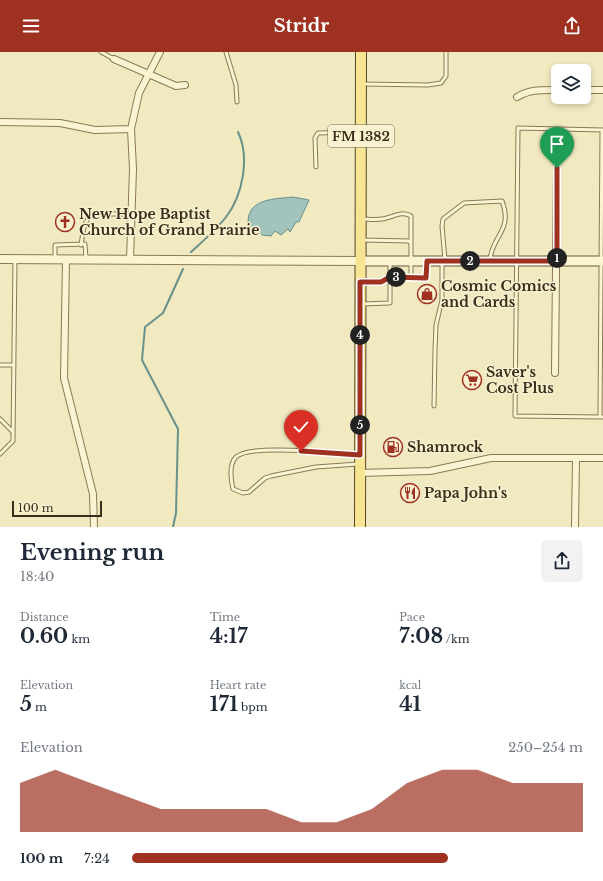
<!DOCTYPE html>
<html lang="en">
<head>
<meta charset="utf-8">
<style>
	:root { --surface:#fff; --page:#f2f2f3; --text:#1f2937; --muted:#747a83; --accent:#9f3121 }
	body { margin:0; font-family:"Libre Baskerville",serif; background:var(--page); color:var(--text); height:100vh; display:flex; flex-direction:column; font-size:15px; white-space:nowrap }
	* { box-sizing:border-box; margin:0 }
	p { font-size:13px; color:var(--muted) }
	.icon { flex:none; width:22px; height:22px; fill:none; stroke:currentColor; stroke-width:2; stroke-linecap:round; stroke-linejoin:round }
	.map { position:relative; height:475px; overflow:hidden }
	.panel { display:flex; flex-direction:column; background:var(--surface); flex:1 }
	.panel>* { flex:none }
	.controls { position:absolute; left:551px; top:12px; display:grid; gap:8px }
	.controls a { display:grid; place-items:center; width:40px; height:40px; border-radius:6px; background:var(--surface); box-shadow:0 2px 6px #0003; font-size:20px }
	.scale { position:absolute; left:12px; bottom:10px; width:90px; box-sizing:border-box; padding-left:4px; border:2px solid #392e1c; border-top:0; font-size:11px; line-height:14px; white-space:nowrap; color:#392e1c; -webkit-text-stroke:3px #f8f1cf; paint-order:stroke }
	.pin { position:absolute; display:grid; place-items:center; width:34px; height:34px; color:#fff; margin:-41px -17px; border-radius:50% 50% 50% 0; rotate:-45deg; box-shadow:0 0 4px #0007 }
	.pin .icon { rotate:45deg }
	.km { position:absolute; width:20px; height:20px; margin:-10px; border-radius:50%; background:#222; color:#fff; font-size:11px; line-height:20px; text-align:center }
	.round { display:grid; place-items:center; flex:none; width:42px; height:42px; border-radius:6px; background:var(--page) }
	.overview { display:flex; align-items:center; justify-content:space-between; height:68px; padding:0 20px }
	h1 { font-size:22px; font-weight:800; line-height:30px }
	.metrics { display:grid; grid-template-columns:repeat(3,1fr); gap:6px; height:68px; padding:4px 20px }
	.metrics div { display:grid; align-content:center }
	.metrics b { font-size:20px; font-weight:800 }
	.metrics small { font-size:11px; font-weight:400 }
	.metrics p { font-size:11px }
	.chart { height:112px; padding:8px 20px }
	.chart p { display:flex; justify-content:space-between }
	.chart svg { width:100%; height:72px; margin-top:4px; fill:var(--accent); opacity:.7 }
	ul { padding:0 20px; list-style:none; font-size:13px }
	li { display:grid; grid-template-columns:64px 48px 1fr; align-items:center; height:30px }
	li i { height:10px; border-radius:5px; background:var(--accent) }
	header { display:flex; justify-content:space-between; align-items:center; height:52px; padding:0 20px; background:var(--accent); color:#fff; font-size:18px; font-weight:800 }
	.map>svg:first-child { display:block }
</style>
</head>
<body>
<header><svg class="icon" aria-label="menu" viewBox="0 0 24 24"><path d="M4 6h16M4 12h16M4 18h16"/></svg>Stridr<svg class="icon" aria-label="share" viewBox="0 0 24 24"><path d="M12 15V3M7 8l5-5 5 5M5 13v7h14v-7"/></svg></header>
<div class="map">
<svg width="603" height="475" viewBox="0 0 603 475">
	<rect width="100%" height="100%" fill="#f1e9bf"/>
	<path fill="#a3c3bd" stroke="#69918c" d="M293 145 309 148 299 170H296L290 180 288 177 281 183 275 179 271 184 262 183 259 180H251C250 177 248 173 248 169 249 146 276 147 293 145Z"/>
	<g fill="none" stroke-linecap="round" stroke-linejoin="round">
		<path stroke="#69918c" stroke-width="2" d="M191 200C203 189 216 178 226 165 243 143 250 105 238 80
			M173 475 176 461 178 377 142 308 145 275 163 261 183 217"/>
		<g stroke="#8b7956" stroke-width="5">
			<path id="service" d="M101 0 114 7
				M226 0 236 33 237 50
				M362 32 428 33 441 31 446 24V0
				M603 78 518 76 515 364 603 365
				M316 115 315 86 318 81 359 80
				M362 167C368 167 375 168 382 167 392 166 401 158 411 164V192
				M362 188 409 189 411 192V226L427 225V211
				M81 193C83 182 83 167 94 162H131
				M55 206V193L85 192 86 206
				M445 208 442 174 443 167 464 151 502 149C513 178 493 183 490 207
				M390 211V225L411 226
				M363 230H381L390 225
				M362 252 390 251V225
				M0 313H14
				M434 354 435 298 436 273 442 248V211
				M600 365 602 78
				M0 367 13 380
				M0 402 13 389 15 207
				M358 403C336 402 251 391 236 405 229 412 231 428 233 437L243 441 249 440 265 426 271 424 316 415 358 412"/>
		</g>
		<g stroke="#8b7956" stroke-width="8">
			<path id="minor" d="M114 7 176 34 185 33
				M584 38H603
				M517 45C530 37 543 38 558 38
				M0 70 60 71 95 78 131 77
				M66 208 64 326 93 442 94 475
				M130 208 133 117 131 77 139 41 160 0
				M555 321 557 116
				M359 421 430 419 491 406H603
				M575 474 576 406"/>
		</g>
		<g stroke="#8b7956" stroke-width="10">
			<path id="tertiary" d="M0 207 361 209"/>
		</g>
		<g stroke="#6d5a39" stroke-width="11">
			<path id="secondary" d="M361 209H603"/>
		</g>
		<g stroke="#58462b" stroke-width="12">
			<path id="primary" d="M360 475 361 0"/>
		</g>
		<use href="#service" stroke="#fbf4d3" stroke-width="3"/>
		<use href="#minor" stroke="#fbf4d3" stroke-width="6"/>
		<use href="#tertiary" stroke="#fbf4d3" stroke-width="8"/>
		<use href="#secondary" stroke="#fbf4d3" stroke-width="9"/>
		<use href="#primary" stroke="#f8e593" stroke-width="10"/>
	</g>
	<g fill="none" stroke-linecap="round" stroke-linejoin="round">
		<g stroke="#fff" stroke-width="8">
			<path id="route" d="M301 399 360 403V230H381L390 225 426 226 427 209H557V116"/>
		</g>
		<use href="#route" stroke="#9f3121" stroke-width="5"/>
	</g>
	<defs>
		<g id="church-ring" transform="scale(1)"><circle r="9.5" fill="#f8f1cf" stroke="#9f3121" stroke-width="1.5"/><path d="M-1.2-6h2.4v3.5h3.3v2.4h-3.3V6h-2.4V-.1h-3.3v-2.4h3.3Z" fill="#9f3121"/></g>
		<g id="shop-ring" transform="scale(1)"><circle r="9.5" fill="#f8f1cf" stroke="#9f3121" stroke-width="1.5"/><path d="M-5-2.5h2.3a2.7 3.5 0 0 1 5.4 0H5L5.5 6h-11ZM-1.5-2.5h3a1.5 2.3 0 0 0-3 0Z" fill="#9f3121"/></g>
		<g id="supermarket-ring" transform="scale(1)"><circle r="9.5" fill="#f8f1cf" stroke="#9f3121" stroke-width="1.5"/><path d="M-6-5.5h2.5l.6 2H6L4.5 2H-2.5L-4.4-4H-6ZM-1.5 3.2a1.3 1.3 0 1 0 .1 0ZM3 3.2a1.3 1.3 0 1 0 .1 0Z" fill="#9f3121"/></g>
		<g id="fuel-ring" transform="scale(1)"><circle r="9.5" fill="#f8f1cf" stroke="#9f3121" stroke-width="1.5"/><path d="M-5.5-6h7V0h2V4h1.3V-2.5L3-4.5l.8-.8L6-3V5H2.5V1h-1V6h-7ZM-4.2-4.7v3.2H.2V-4.7Z" fill="#9f3121"/></g>
		<g id="restaurant-ring" transform="scale(1)"><circle r="9.5" fill="#f8f1cf" stroke="#9f3121" stroke-width="1.5"/><path d="M-5-6h1v4h1v-4h1v4h1v-4h1v5L-1.5 .5V6h-2V.5L-5-1ZM5-6V6H3V1.5H1.5Q1.5-4 5-6Z" fill="#9f3121"/></g>
	</defs>
	<g fill-rule="evenodd">
		<use href="#church-ring" x="65" y="170"/>
		<use href="#shop-ring" x="427" y="242"/>
		<use href="#supermarket-ring" x="472" y="328"/>
		<use href="#fuel-ring" x="393" y="395"/>
		<use href="#restaurant-ring" x="410" y="441"/>
	</g>
	<g text-anchor="middle" stroke-width="3" stroke-linejoin="round" paint-order="stroke">
		<rect fill="#f8f1cf" stroke="#726852" stroke-width="1" x="328" y="73" width="66" height="22" rx="3"/>
		<g font-size="13" font-weight="bold" fill="#392e1c">
			<text x="361" y="89">FM 1382</text>
		</g>
		<g font-size="14" font-weight="bold" fill="#392e1c" stroke="#f8f1cf" text-anchor="start">
			<text x="79" y="167">New Hope Baptist<tspan x="79" dy="16">Church of Grand Prairie</tspan></text>
			<text x="441" y="239">Cosmic Comics<tspan x="441" dy="16">and Cards</tspan></text>
			<text x="486" y="325">Saver's<tspan x="486" dy="16">Cost Plus</tspan></text>
			<text x="407" y="400">Shamrock</text>
			<text x="424" y="446">Papa John's</text>
		</g>
	</g>
</svg>
<div class="controls">
<a><svg class="icon" aria-label="layers" viewBox="0 0 24 24"><path d="M12 4l9 5-9 5-9-5zM3 14l9 5 9-5"/></svg></a>
</div>
<div class="scale">100 m</div>
<div class="pin" style="left:557px;top:116px;background:#1e9e55"><svg class="icon" aria-label="arrive" viewBox="0 0 24 24"><path d="M6 21V4h12l-3 4 3 4H6"/></svg></div>
<div class="pin" style="left:301px;top:399px;background:#d93025"><svg class="icon" aria-label="check" viewBox="0 0 24 24"><path d="M5 12l5 5 9-10"/></svg></div>
<b class="km" style="left:557px;top:206px">1</b>
<b class="km" style="left:470px;top:209px">2</b>
<b class="km" style="left:396px;top:225px">3</b>
<b class="km" style="left:360px;top:283px">4</b>
<b class="km" style="left:360px;top:373px">5</b>
</div>
<section class="panel">
<div class="overview"><div><h1>Evening run</h1><p>18:40</p></div><a class="round"><svg class="icon" aria-label="share" viewBox="0 0 24 24"><path d="M12 15V3M7 8l5-5 5 5M5 13v7h14v-7"/></svg></a></div>
<div class="metrics">
<div><p>Distance</p><b>0.60<small> km</small></b></div>
<div><p>Time</p><b>4:17</b></div>
<div><p>Pace</p><b>7:08<small> /km</small></b></div>
</div>
<div class="metrics">
<div><p>Elevation</p><b>5<small> m</small></b></div>
<div><p>Heart rate</p><b>171<small> bpm</small></b></div>
<div><p>kcal</p><b>41</b></div>
</div>
<div class="chart"><p><span>Elevation</span>250–254 m</p>
<svg viewBox="0 0 160 44" preserveAspectRatio="none"><path d="M0 44V14L10 6L20 14L30 22L40 30L50 30L60 30L70 30L80 38L90 38L100 30L110 14L120 6L130 6L140 14L150 14L160 14V44z"/></svg>
</div>
<ul>
<li><b>100 m</b>7:24<i style="width:70%"></i></li>
</ul>
</section>
</body>
</html>
